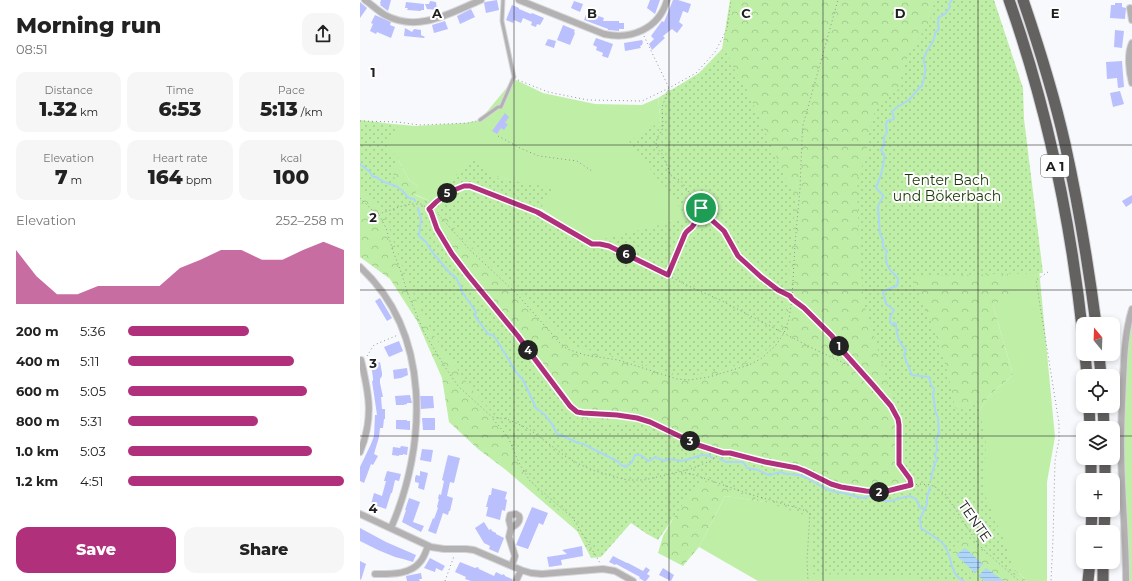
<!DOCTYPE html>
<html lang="en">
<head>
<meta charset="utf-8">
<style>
	:root { --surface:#fff; --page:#f6f6f6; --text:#222; --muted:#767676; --accent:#b0307c }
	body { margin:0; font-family:Montserrat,sans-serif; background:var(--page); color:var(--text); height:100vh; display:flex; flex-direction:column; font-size:15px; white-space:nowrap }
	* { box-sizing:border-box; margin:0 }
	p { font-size:13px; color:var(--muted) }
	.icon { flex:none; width:22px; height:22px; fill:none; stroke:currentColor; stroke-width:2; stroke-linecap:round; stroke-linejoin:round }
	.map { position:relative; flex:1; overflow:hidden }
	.details { display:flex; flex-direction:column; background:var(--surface); width:360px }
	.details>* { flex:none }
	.needle { width:26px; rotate:341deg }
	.fabs { position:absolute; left:716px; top:317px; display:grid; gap:8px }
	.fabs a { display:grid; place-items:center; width:44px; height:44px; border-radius:8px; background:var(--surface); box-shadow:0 2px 6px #0003; font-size:20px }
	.pin { position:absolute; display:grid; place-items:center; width:34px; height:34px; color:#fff; margin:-17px; border:2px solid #fff; border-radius:50%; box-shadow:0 1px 4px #0007 }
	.km { position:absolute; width:20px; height:20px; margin:-10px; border-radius:50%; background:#222; color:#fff; font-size:11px; line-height:20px; text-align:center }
	.round { display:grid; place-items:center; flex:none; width:42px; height:42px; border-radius:12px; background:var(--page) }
	.headline { display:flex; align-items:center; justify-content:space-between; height:68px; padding:0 16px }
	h1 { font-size:22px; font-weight:800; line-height:30px }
	.stats { display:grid; grid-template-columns:repeat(3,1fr); gap:6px; height:68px; padding:4px 16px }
	.stats div { display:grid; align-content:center; border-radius:10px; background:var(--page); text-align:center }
	.stats b { font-size:20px; font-weight:800 }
	.stats small { font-size:11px; font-weight:400 }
	.stats p { font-size:11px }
	.chart { height:112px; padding:8px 16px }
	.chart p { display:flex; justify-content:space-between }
	.chart svg { width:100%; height:72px; margin-top:4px; fill:var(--accent); opacity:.7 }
	.cta { display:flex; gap:8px; margin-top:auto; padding:8px 16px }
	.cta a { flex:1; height:46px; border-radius:12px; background:var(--accent); color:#fff; font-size:16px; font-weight:800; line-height:46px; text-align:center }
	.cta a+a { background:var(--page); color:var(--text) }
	ul { padding:0 16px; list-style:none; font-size:13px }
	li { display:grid; grid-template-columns:64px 48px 1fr; align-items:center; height:30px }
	li i { height:10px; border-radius:5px; background:var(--accent) }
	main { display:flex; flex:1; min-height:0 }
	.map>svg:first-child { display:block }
</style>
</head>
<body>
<main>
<section class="details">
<div class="headline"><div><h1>Morning run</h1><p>08:51</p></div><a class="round"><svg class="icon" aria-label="share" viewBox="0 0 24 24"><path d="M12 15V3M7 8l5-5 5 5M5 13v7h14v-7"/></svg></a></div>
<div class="stats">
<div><p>Distance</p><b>1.32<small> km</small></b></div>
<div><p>Time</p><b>6:53</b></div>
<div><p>Pace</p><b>5:13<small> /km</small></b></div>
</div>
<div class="stats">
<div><p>Elevation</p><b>7<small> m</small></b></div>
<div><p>Heart rate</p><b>164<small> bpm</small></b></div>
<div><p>kcal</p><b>100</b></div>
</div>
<div class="chart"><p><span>Elevation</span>252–258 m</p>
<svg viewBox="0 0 160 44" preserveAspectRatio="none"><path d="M0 44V11L10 27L20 38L30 38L40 33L50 33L60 33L70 33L80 22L90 17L100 11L110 11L120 17L130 17L140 11L150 6L160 11V44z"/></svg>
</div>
<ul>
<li><b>200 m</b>5:36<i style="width:56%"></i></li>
<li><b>400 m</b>5:11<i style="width:77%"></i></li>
<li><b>600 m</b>5:05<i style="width:83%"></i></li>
<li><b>800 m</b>5:31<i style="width:60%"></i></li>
<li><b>1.0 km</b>5:03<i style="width:85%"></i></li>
<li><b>1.2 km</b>4:51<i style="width:100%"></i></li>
</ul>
<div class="cta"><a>Save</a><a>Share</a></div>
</section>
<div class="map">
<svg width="772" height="581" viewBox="0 0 772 581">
	<defs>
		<pattern id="forest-crowns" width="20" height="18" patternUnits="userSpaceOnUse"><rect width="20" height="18" fill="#bfefa7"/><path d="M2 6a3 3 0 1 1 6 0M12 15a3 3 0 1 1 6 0" fill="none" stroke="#a4cc8f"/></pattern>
		<pattern id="park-dots" width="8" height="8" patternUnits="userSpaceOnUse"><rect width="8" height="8" fill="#bfefa7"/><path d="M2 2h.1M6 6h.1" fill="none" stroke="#a4cc8f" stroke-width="1.8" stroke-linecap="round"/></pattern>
		<pattern id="water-rules" width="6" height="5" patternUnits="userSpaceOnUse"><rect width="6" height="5" fill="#add6f9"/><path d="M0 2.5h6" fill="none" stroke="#94b7d5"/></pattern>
	</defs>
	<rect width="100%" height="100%" fill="#f8f9fc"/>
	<path fill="#bfefa7" d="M154 79 183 93 235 104 282 105 298 98 301 124 326 207 327 223 234 243 180 208 186 191 105 167 70 201 54 194 58 186 49 180 39 161 23 146 33 124 56 126 106 123 120 120Z
		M560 82 679 269 695 437 687 482V581H667L635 550 610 425 629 396 653 375 633 305Z
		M772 309V581H766L764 363Z
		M365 496 558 525 603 581H398L339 547Z"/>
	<path fill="url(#forest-crowns)" d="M370 0H633L649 296 633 305 653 375 629 396 610 425 635 550 667 581H603L557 525 365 496 339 547 323 566 298 553 303 536 322 503 304 501 232 544 146 470 118 449 89 422 82 378 57 321 30 279 0 257V120L33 124 23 146 39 161 49 180 58 186 55 195 70 201 105 166 186 191 180 209 234 243 327 223 326 207 308 190 271 144 301 125 298 98 339 73 362 49Z"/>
	<path fill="url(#park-dots)" d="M574 0H634L663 88 664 119 683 273 555 276 553 280 571 320 589 377 595 408 607 410 617 396 626 443 624 493 644 540 657 577 612 543C610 542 608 541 606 540 597 539 592 548 593 555L621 581H560L559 576 453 574V518L340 480 298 540 287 534 271 523 241 557 231 558 213 523 207 517 181 497 164 467 155 445 143 425 112 390 76 339 65 318 51 289 35 246 27 221 17 202 0 191V124H26L38 126 26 147 39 160 32 169 37 187 43 191 46 197 52 199H54L55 201H68L115 159 137 178 194 188 177 214 231 242 328 218 269 142 301 121 306 92 327 83 346 69 365 47 375 71 384 83 428 184 436 196 430 266 425 298 426 313 422 328 415 342 404 352 391 360 369 368 331 376 314 374 253 356 221 348 208 343 187 322 168 299 125 260 99 234 83 213 79 211 69 218 73 229 97 265 102 280 147 327 160 349 209 410 220 420 263 425 281 422 318 431 347 445 370 452 401 456 447 466 477 482 501 486 520 488 535 485 545 480V477L537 464 538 432 533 400 504 304 500 264 497 193 498 175 507 155V141L511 124 516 108 526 98 539 89 546 58 568 24 573 11Z"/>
	<path fill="url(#water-rules)" d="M605 548 623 564 615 573 596 555Z
		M626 568 644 581H625L618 576Z"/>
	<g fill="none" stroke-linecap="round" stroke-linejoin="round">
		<path stroke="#add6f9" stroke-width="2" d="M0 164 10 172 13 177H16C24 184 31 183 39 188 46 192 45 199 54 199L55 201
			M58 208 61 219 59 236 66 242 73 253 88 271 96 278 101 287V290L116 312 115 316 128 334 133 335 138 342 156 372 163 380 176 408 184 414 192 424 197 434 203 436 218 443 224 444 229 447 259 462 261 465 266 467 272 462 275 455C280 454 284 457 288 461L291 460 295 457 304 461 309 459 322 461 342 455 350 456 352 458
			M360 459 366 462H383L387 468 398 470 406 474 410 475 420 472 426 474 439 475 447 478 464 488 475 492 484 493 498 497 504 498 508 496 516 497 524 501H530L549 496 556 499 557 502 559 505V507L564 509
			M571 480C571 478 573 467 575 465L574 463 577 461 575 455 577 449 576 440 579 434 578 418 575 410V406L573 396 574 389 571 385 569 377 552 375 551 373 544 355 546 350C539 344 536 333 536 324L534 323 532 325C528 319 531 315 534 310L526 304 523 292 528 289 537 286 538 279C536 275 531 272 529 268 526 264 525 255 527 251L523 247V240L520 234 518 207C519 202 523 200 523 195L517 189 516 187C520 180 525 162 524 155 524 153 522 152 521 150L524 146V137L527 133 526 125 527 121 534 119 532 111 539 106 549 100 560 87 562 86C563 81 566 73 565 67 565 64 563 62 564 58 567 46 575 45 575 33L579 29 578 23 579 17 585 14 590 7 589 4 592 0
			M570 487 567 498V504L560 519 561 528C567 532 580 540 584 545 593 557 589 575 604 581"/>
	</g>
	<path fill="#babffe" d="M21 0H31L28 11 20 5 21 4 20 3Z
		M137 0 139 10 126 13 124 3 125 2Z
		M290 0H300L295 14 287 8Z
		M313 0H318L331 4 328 13 323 11 319 22 323 25 317 33 312 29 303 36 305 38 292 50 289 44 294 39 291 36 302 21 304 22Z
		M70 1 76 2 77 10 67 9 65 4H69Z
		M214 1 223 4 220 12 211 8Z
		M0 2 7 8 0 18Z
		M46 2 64 4V10H61V11L47 10 48 8H45Z
		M755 3H762V7L766 8 765 19 750 18 751 5H755Z
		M152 5 159 8V9L171 14 172 13 184 18 180 25 177 24 176 27 173 26 171 25 172 22 163 18 161 23 154 20 153 23 146 20Z
		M232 8 237 10 236 15 244 18 243 21H259V23H264V29H259V31L248 30V29L224 20 227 12 230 13Z
		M111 9 115 17 100 24 97 16Z
		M15 15 31 22 30 25 35 27 31 38 17 32 16 34 10 31 13 24 11 23Z
		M85 21 88 29 74 33 72 25Z
		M203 25 215 30 214 32 215 33 210 45 197 40Z
		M45 28 52 32 54 29 61 30V35L65 37 64 38 44 36Z
		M755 30 764 31 762 48 754 47Z
		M236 38 253 44 248 58 242 56 243 53 236 50 237 47 233 45Z
		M188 39 196 41 194 48 185 45Z
		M282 40 283 42 282 45 280 46 281 48 265 51 264 43Z
		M762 61 764 87 758 88 757 78 747 79 746 62Z
		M760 91 764 104 753 107 750 93Z
		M145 113 149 117 145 123 148 124 144 130 141 128 137 134 132 131Z
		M772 195V203L766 207 762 201Z
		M20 298 32 318 27 321 15 301Z
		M39 341 43 351 29 357 24 347Z
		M17 357 18 363 20 362 22 373V376L20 379V383L23 397H21L22 409H25V419H24L23 428H20L19 437 14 454 18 456 13 465 11 464 4 483 0 481V467L11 444 14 436 15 415H17L12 381H13V378L11 364H12L11 358Z
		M47 368 48 375 41 378 34 379 33 370Z
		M50 395 52 403H47V404L43 405H36L35 396Z
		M60 396H73L74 408 61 409Z
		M62 418H75V430H63Z
		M36 420H47V421H50V430L36 429Z
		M41 446 48 447 47 455 43 454V455H39V456L32 455 33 447 40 448Z
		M62 449 73 450 71 462 60 460Z
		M88 455 100 458 94 483 90 482 87 496 93 498 90 511H89L88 515 83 513 76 534 68 531 73 518 74 519 78 508 77 507 79 499H78L79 494 81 495 84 481 82 480Z
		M27 471 41 474 39 481 35 480 32 493H31L26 509 11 504 14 493 22 496 26 481H24Z
		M60 471 68 473 64 490 58 488 59 483 55 482V478L56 475 60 476Z
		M132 488 147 492 145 499 147 500 145 511 142 510 140 520 126 516 128 507H126L129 495H131Z
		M49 498 60 502 53 522 64 526 61 532 42 522 46 510H45Z
		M172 507 188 513 183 525 179 523 168 549 156 545Z
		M124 522 129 530 131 529 132 531 136 533V534L144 538 138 553 129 549 130 546 124 543 115 528Z
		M0 528 26 542 56 555 53 562 43 559 35 557 18 550 0 541Z
		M222 546 223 556 201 560 202 565 189 567 187 557 207 554 202 550Z
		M253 556 267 563H268L283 571 286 567 290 570 287 574 290 576 286 581H284L279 578 280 577 256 564 255 565 249 562Z
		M70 558 85 566 82 571 76 568 75 572 64 568Z
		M0 561 6 564 1 580 0 579Z
		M100 562 115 568 118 567 119 569 134 576 136 572 142 575 144 574 145 576 152 579V581H111L105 579 106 577 95 572Z
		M303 568 314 575 311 581 299 575Z
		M61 573 62 579H59L60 581H47L46 576Z"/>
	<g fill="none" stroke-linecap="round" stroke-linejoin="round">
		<g stroke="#d5d6d9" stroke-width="5">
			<path id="lane" d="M120 120 138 107H141L154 77 142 21 143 0"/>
		</g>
		<g stroke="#d5d6d9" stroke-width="8">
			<path id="street" d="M5 0C12 5 18 11 25 15 58 33 90 13 121 0
				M159 0 244 34C271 40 299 29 307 0
				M770 8 772 20
				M772 43C767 54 769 72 772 83
				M0 267C72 333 67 445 31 528
				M0 452C14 418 9 394 1 360
				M0 514 71 547 84 549H106L114 550 161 570 171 573 182 574 243 569 255 571 273 581
				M151 528C156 525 161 522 159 516L156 514 150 515 149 520 151 528 149 537 155 556 152 565
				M15 574C30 574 50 575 60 562 64 558 66 551 68 546
				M156 581 161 570
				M766 581C766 536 761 490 761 445 761 423 762 402 763 381 764 357 765 332 772 309"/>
		</g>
		<g stroke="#d5d6d9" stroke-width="13">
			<path id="highway" d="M649 0C687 108 711 223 723 336
				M663 0C679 47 694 95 705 144 718 203 728 263 736 324
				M725 354 727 376
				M739 354 741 376
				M729 406 730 428
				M743 406 744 428
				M731 458V480
				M745 480V458
				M731 532 732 510
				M744 532 745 510
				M728 581 730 562
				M743 581V562"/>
		</g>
		<path stroke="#949496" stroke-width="1" stroke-dasharray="1 3" stroke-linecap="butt" d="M284 36 309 88 302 107 303 128 297 138 296 143 297 148 302 154 309 170C309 177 316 178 321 181L345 215 364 231 378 256 401 277 418 290 430 296 432 299 444 308 472 336 480 348 513 385 531 406 538 419 539 425V464L549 479 551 484
			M158 80 188 92 228 100 282 101 309 88 336 73 355 52 367 29 371 0
			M0 121 38 122 59 125 108 123 116 121
			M138 136 162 149 179 156 217 161 232 171
			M0 198 12 210 19 214 45 205 53 204H61L69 209 71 212 77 229 92 254 108 275 158 335 174 359 210 406 217 412 223 413 257 415 277 418 290 422 338 445 363 453H370L405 462 437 468 445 471 471 484 481 487 506 491 518 492 527 491 551 485 561 484 571 485 577 488 586 495 618 544 624 550 659 581
			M69 209C78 199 89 189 103 186 108 185 113 187 118 189L177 212 232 244H240L249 246 333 288 360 300 456 350 499 370
			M71 212 78 214 110 250 156 293 199 342 207 349 225 355 258 360 317 379 329 380 349 377 389 365 402 358 416 345 424 333 429 319 432 299 435 244 440 189 442 139 443 125 478 0
			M19 215 26 228 33 251 40 269 48 294 64 332 85 367 98 386 132 417 147 419 169 429 205 456 219 464 235 471 267 480H284L331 469 350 461 362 453
			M688 272 676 280 699 423V440L695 461 693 539 691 581
			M308 275 325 234C327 230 329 230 332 227 336 222 339 215 341 209
			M7 356 14 345 38 335
			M133 419 148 437 159 463 170 481 213 518 240 563
			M321 472 335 475 386 493 441 509 450 513 447 560 448 581
			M85 581 94 556"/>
		<use href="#lane" stroke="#b3b1b1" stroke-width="3"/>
		<use href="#street" stroke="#b3b1b1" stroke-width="6"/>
		<use href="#highway" stroke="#646161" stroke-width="11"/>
	</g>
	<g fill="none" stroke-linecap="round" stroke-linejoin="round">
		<g stroke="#fff" stroke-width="8">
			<path id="route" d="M104 186H110L118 189 177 212 232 244H240L249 246 308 275 325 234C327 230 329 230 332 227 337 221 339 214 341 208L345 214 364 231 378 256 401 277 418 290 430 296 432 299 444 308 472 336 480 348 513 385 531 406 538 419 539 425V464L550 479 551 485 527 491 518 492 506 491 481 487 471 484 445 471 437 468 405 462 370 453H363L338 445 290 422 277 418 257 415 223 413 217 412 210 406 174 358 158 336 108 275 92 254 77 229 71 212 69 209C79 198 89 191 104 186Z"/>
		</g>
		<use href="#route" stroke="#b0307c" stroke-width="5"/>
	</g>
	<path fill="none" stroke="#1e1e1f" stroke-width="1" stroke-opacity="0.55" d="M154 0V581M309 0V581M463 0V581M618 0V581M0 145H772M0 290H772M0 436H723M753 436H772"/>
	<g text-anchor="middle" stroke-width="4" stroke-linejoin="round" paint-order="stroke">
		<rect fill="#fff" stroke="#626262" stroke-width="1" x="681" y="155" width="28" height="22" rx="3"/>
		<g font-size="13" font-weight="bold" fill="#1e1e1f">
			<text x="695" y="171">A 1</text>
		</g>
		<g font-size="14" fill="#193704" stroke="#fff">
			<text x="587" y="185">Tenter Bach<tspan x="587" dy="16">und Bökerbach</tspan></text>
		</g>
		<g font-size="14" fill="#1e1e1f" stroke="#fff">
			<text transform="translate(615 521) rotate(55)" y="5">TENTE</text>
		</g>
	</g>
	<g font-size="13" text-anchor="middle" font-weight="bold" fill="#1e1e1f" stroke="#fff" stroke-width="4" stroke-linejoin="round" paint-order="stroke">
		<text x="77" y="18">A</text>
		<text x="232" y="18">B</text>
		<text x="386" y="18">C</text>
		<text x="540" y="18">D</text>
		<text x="695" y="18">E</text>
		<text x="13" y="77">1</text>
		<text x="13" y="222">2</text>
		<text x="13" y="368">3</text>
		<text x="13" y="513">4</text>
	</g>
</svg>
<div class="fabs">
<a><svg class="needle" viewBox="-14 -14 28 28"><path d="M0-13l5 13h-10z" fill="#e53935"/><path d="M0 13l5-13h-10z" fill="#767676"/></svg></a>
<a><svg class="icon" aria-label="locate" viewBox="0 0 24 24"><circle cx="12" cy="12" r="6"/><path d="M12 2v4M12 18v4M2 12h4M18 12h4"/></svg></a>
<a><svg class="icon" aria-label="layers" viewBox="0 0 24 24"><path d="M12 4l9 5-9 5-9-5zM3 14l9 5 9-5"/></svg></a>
<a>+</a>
<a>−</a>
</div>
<div class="pin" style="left:341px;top:208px;background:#1e9e55"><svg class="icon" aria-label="arrive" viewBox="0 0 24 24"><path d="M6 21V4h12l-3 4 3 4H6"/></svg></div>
<b class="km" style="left:479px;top:346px">1</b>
<b class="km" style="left:519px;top:492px">2</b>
<b class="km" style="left:330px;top:441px">3</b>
<b class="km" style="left:168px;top:350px">4</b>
<b class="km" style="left:87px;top:193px">5</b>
<b class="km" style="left:266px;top:254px">6</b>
</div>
</main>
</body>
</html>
